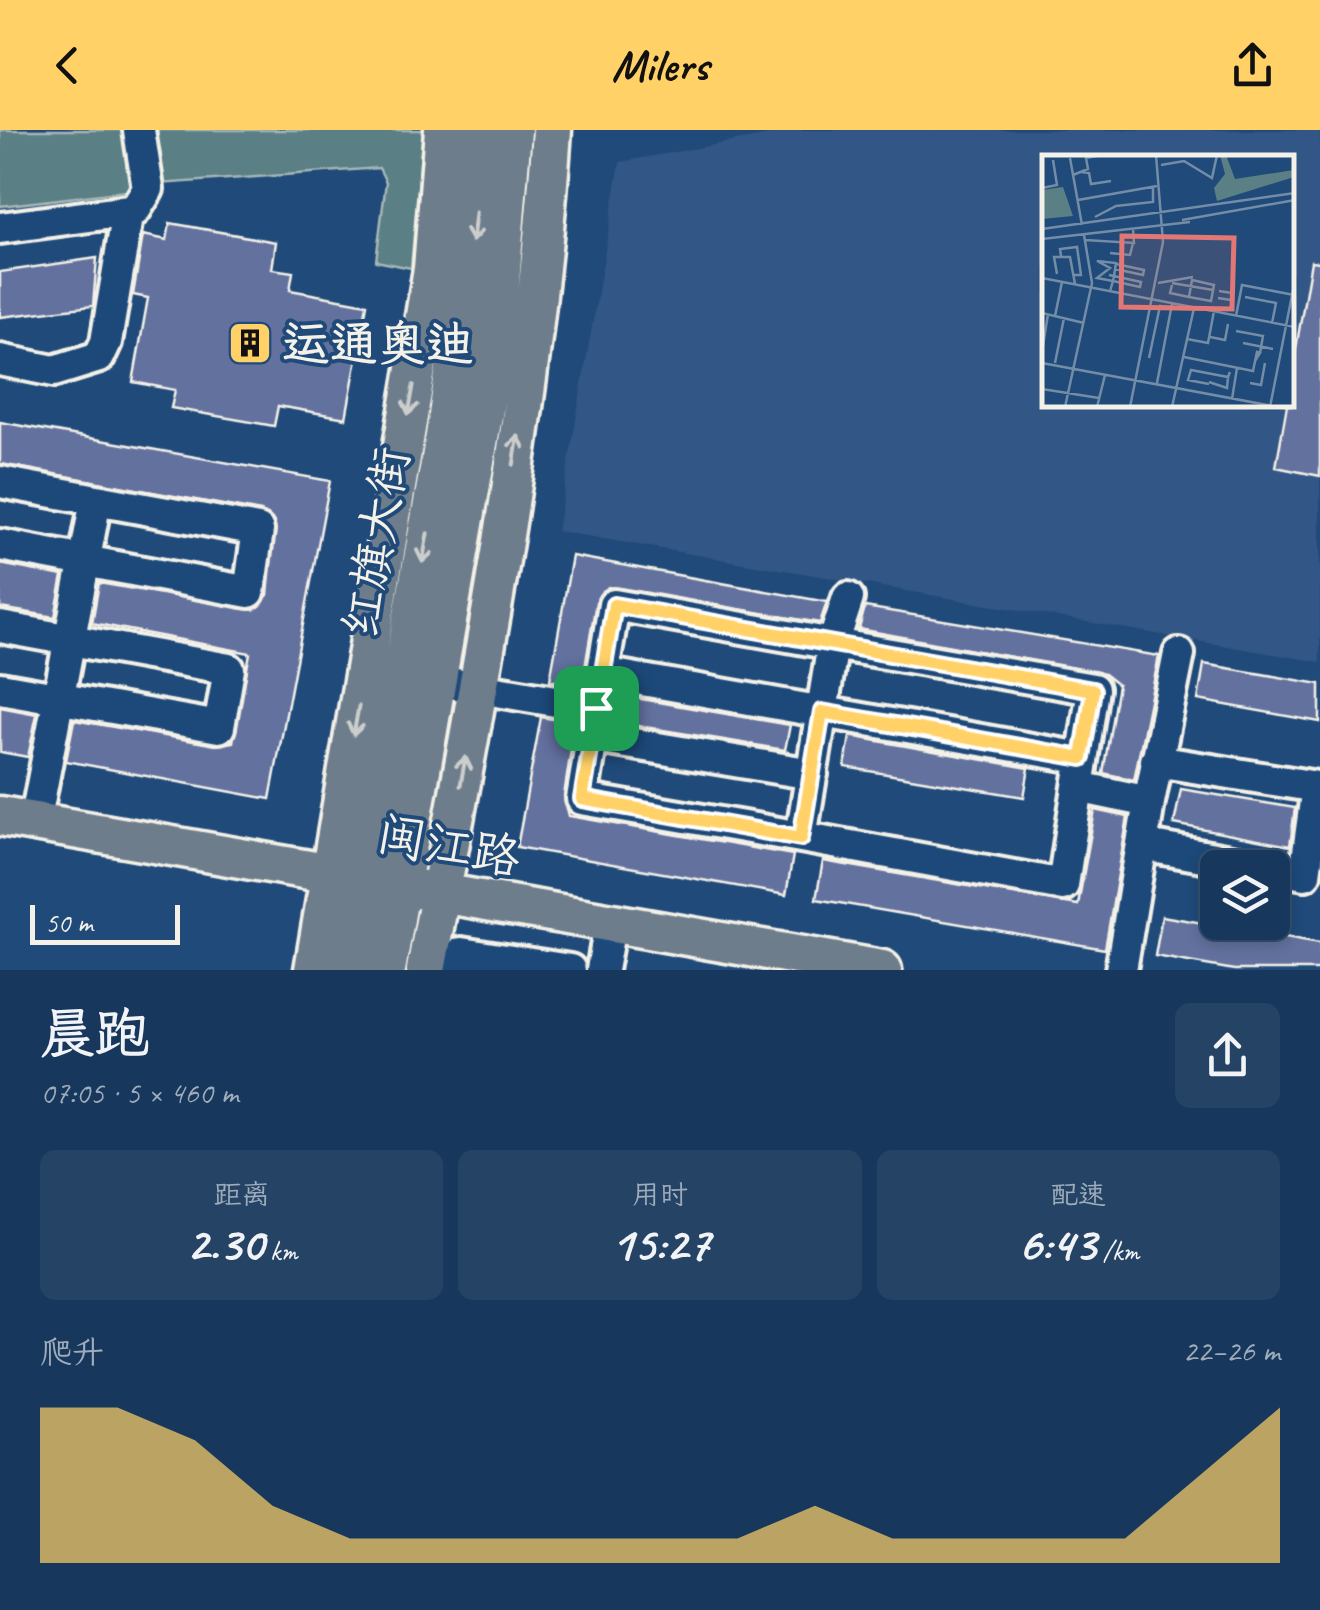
<!DOCTYPE html>
<html lang="zh">
<head>
<meta charset="utf-8">
<style>
	:root { --surface:#17385c; --page:#244365; --text:#f1f3f6; --muted:#9eacbb; --line:#365272; --accent:#ffd166 }
	body { margin:0; font-family:Caveat,"LXGW WenKai TC",sans-serif; background:var(--page); color:var(--text); height:100vh; display:flex; flex-direction:column; font-size:38px; white-space:nowrap }
	* { box-sizing:border-box; margin:0 }
	p { font-size:32px; color:var(--muted) }
	.icon { flex:none; width:55px; height:55px; fill:none; stroke:currentColor; stroke-width:2; stroke-linecap:round; stroke-linejoin:round }
	.map { position:relative; height:840px; overflow:hidden }
	.drawer { display:flex; flex-direction:column; background:var(--surface); flex:1 }
	.drawer>* { flex:none }
	.fabs { position:absolute; left:1200px; top:720px; display:grid; gap:20px }
	.fabs a { display:grid; place-items:center; width:90px; height:90px; border-radius:15px; background:var(--surface); box-shadow:0 5px 15px #0003,0 0 0 2px var(--line); font-size:50px }
	.scale { position:absolute; left:30px; bottom:25px; width:150px; box-sizing:border-box; padding-left:10px; border:5px solid #f4f1e8; border-top:0; font-size:28px; line-height:35px; white-space:nowrap; color:#f4f1e8; -webkit-text-stroke:8px #1f4a7a; paint-order:stroke }
	.pin { position:absolute; display:grid; place-items:center; width:85px; height:85px; color:#fff; margin:-42px; border-radius:20px; box-shadow:0 5px 15px #0006 }
	.round { display:grid; place-items:center; flex:none; width:105px; height:105px; border-radius:15px; background:var(--page) }
	.overview { display:flex; align-items:center; justify-content:space-between; height:170px; padding:0 40px }
	h1 { font-size:55px; font-weight:700; line-height:75px }
	.metrics { display:grid; grid-template-columns:repeat(3,1fr); gap:15px; height:170px; padding:10px 40px }
	.metrics div { display:grid; align-content:center; border-radius:15px; background:var(--page); text-align:center }
	.metrics b { font-size:50px; font-weight:700 }
	.metrics small { font-size:28px; font-weight:400 }
	.metrics p { font-size:28px }
	.chart { height:280px; padding:20px 40px }
	.chart p { display:flex; justify-content:space-between }
	.chart svg { width:100%; height:180px; margin-top:10px; fill:var(--accent); opacity:.7 }
	header { display:flex; justify-content:space-between; align-items:center; height:130px; padding:0 40px; background:var(--accent); color:#111; font-size:45px; font-weight:700 }
	.map>svg:first-child { display:block }
</style>
</head>
<body>
<header><svg class="icon" aria-label="back" viewBox="0 0 24 24"><path d="M15 5l-7 7 7 7"/></svg>Milers<svg class="icon" aria-label="share" viewBox="0 0 24 24"><path d="M12 15V3M7 8l5-5 5 5M5 13v7h14v-7"/></svg></header>
<div class="map">
<svg width="1320" height="840" viewBox="0 0 1320 840">
	<rect width="100%" height="100%" fill="#1f4a7a"/>
	<filter id="ink" filterUnits="userSpaceOnUse"><feTurbulence type="fractalNoise" baseFrequency=".01" numOctaves="2"/><feDisplacementMap in="SourceGraphic" scale="20" xChannelSelector="R" yChannelSelector="G"/><feConvolveMatrix kernelMatrix="1 2 1 2 8 2 1 2 1" color-interpolation-filters="sRGB"/></filter>
	<g filter="url(#ink)">
		<path fill="#335685" fill-rule="evenodd" d="M796 0H1320V532L557 401 620 32ZM1045 28H1292V275H1045Z"/>
		<path fill="#5a7f84" stroke="#a7b8b6" stroke-width="2.5" d="M0 0H124L130 53 126 61 0 76Z
			M154 0H423L411 138 376 131 386 52 379 38 159 54Z"/>
		<path fill="#63719f" stroke="#f4f1e8" stroke-width="2.5" d="M170 93 276 112 272 139 293 142 290 160 367 174 346 288 278 276 274 296 171 278 175 260 133 252 148 168 133 165 143 105 167 110Z
			M97 128 93 176 0 187V142Z
			M1311 131 1320 132V346L1276 337 1287 275H1292V242Z
			M0 292 330 351 270 669 66 631 74 590 216 615 233 612 250 523 92 493 99 453 254 480 268 465 275 392 261 382 0 334Z
			M572 426 827 472 820 493 608 457 596 472 582 556 550 550Z
			M0 434 63 446 55 487 0 478Z
			M865 477 1159 526 1134 650 1103 643 1118 555 1104 544 859 499Z
			M1204 534 1320 554V592L1198 570Z
			M618 565 790 595 785 620 614 592Z
			M0 577 37 584 28 627 0 622Z
			M541 587 575 593 564 666 569 686 793 725 786 765 517 717Z
			M850 606 1029 638 1024 667 845 637Z
			M1181 659 1295 678 1290 716 1174 694Z
			M1095 680 1128 687 1105 819 816 769 823 731 1078 775Z
			M1162 786 1320 813V840H1234L1155 826Z"/>
		<g fill="none" stroke-linecap="round" stroke-linejoin="round">
			<g stroke="#f4f1e8" stroke-width="38">
				<path id="minor" d="M0 98 135 80 148 59 139 0
					M0 230 54 241 99 227 106 212 128 81
					M0 352 258 400 249 462 0 415
					M0 497 229 539 219 597 0 558
					M603 543 1082 628
					M438 551 597 578 614 475 833 514 848 468
					M597 578 582 669 801 707 833 514 1093 559 1063 755 801 707
					M592 607 812 644
					M1156 631 1317 657 1305 744 1272 738
					M1078 657 1149 672 1179 524
					M35 693 96 370
					M1142 715 1269 738
					M458 840 461 823 570 840
					M602 840 610 795
					M1121 840 1149 672"/>
			</g>
			<g stroke="#f4f1e8" stroke-width="45">
				<path id="major" d="M0 686 882 840
					M314 840 433 139 444 0
					M350 840 445 306 465 171 481 0
					M386 840 495 216 512 0
					M426 840C478 562 533 283 552 0"/>
			</g>
			<use href="#minor" stroke="#1f4a7a" stroke-width="30"/>
			<use href="#major" stroke="#6d7d8c" stroke-width="38"/>
		</g>
		<defs><path id="oneway-shaft" d="M-6 0H5M1.5-3L5.5 0L1.5 3" fill="none" stroke-width="1.6" stroke-linecap="round" stroke-linejoin="round" transform="scale(2.5)"/></defs>
		<g stroke="#cccecc">
			<use href="#oneway-shaft" transform="translate(474 97) rotate(97)"/>
			<use href="#oneway-shaft" transform="translate(411 270) rotate(100)"/>
			<use href="#oneway-shaft" transform="translate(516 320) rotate(-81)"/>
			<use href="#oneway-shaft" transform="translate(425 418) rotate(100)"/>
			<use href="#oneway-shaft" transform="translate(356 591) rotate(100)"/>
			<use href="#oneway-shaft" transform="translate(463 641) rotate(-80)"/>
		</g>
	</g>
	<g fill="none" stroke-linecap="round" stroke-linejoin="round" filter="url(#ink)">
		<g stroke="#fff" stroke-width="20">
			<path id="route" d="M614 475 1093 560 1082 628 822 582 801 708 582 669Z"/>
		</g>
		<use href="#route" stroke="#ffd166" stroke-width="12"/>
	</g>
	<defs>
		<g id="building-square" transform="scale(2.25)"><rect x="-9" y="-9" width="18" height="18" rx="4" fill="#ffd166" stroke="#1f4a7a"/><path d="M-4-6H4V6H1V3H-1V6H-4ZM-2.5-4.3h1.7v1.8h-1.7ZM.8-4.3h1.7v1.8H.8ZM-2.5-1h1.7V.8h-1.7ZM.8-1h1.7V.8H.8Z" fill="#111"/></g>
	</defs>
	<g fill-rule="evenodd">
		<use href="#building-square" x="250" y="213"/>
	</g>
	<g text-anchor="middle" stroke-width="8" stroke-linejoin="round" paint-order="stroke">
		<g font-size="48" font-weight="bold" fill="#f4f1e8" stroke="#1f4a7a" text-anchor="start">
			<text x="282" y="230">运通奥迪</text>
		</g>
		<g font-size="48" fill="#f4f1e8" stroke="#1f4a7a">
			<text transform="translate(375 412) rotate(-80)" y="17">红旗大街</text>
			<text transform="translate(449 715) rotate(10)" y="17">闽江路</text>
		</g>
	</g>
	<g transform="translate(1042 25)">
		<rect width="252" height="252" fill="#1f4a7a"/>
		<path d="M178 0H184L193 24 252 15V22L175 46 172 33 183 19ZM21 32 31 61 0 64V35Z" fill="#5a7f84"/>
		<path fill="none" stroke="#748da6" stroke-width="2.5" d="M28 3 40 70M119 10 142 6 170 23 175 0M39 17 47 18 49 29 69 26M31 20 46 14 44 3 60 0M0 33 15 30 11 5M36 45 115 31M53 62 74 51 111 47V31M140 65 253 45M0 74 253 38M0 84 148 67M43 85 92 88 91 74M68 98 88 100 91 88M19 101 18 94 35 92 39 120H32M73 114 101 120 102 115 74 109M15 119 12 102H28L33 129M67 120 72 121 99 127 98 132 71 126 55 123 68 113 55 106 74 108 72 121 71 126 68 136M0 123 253 172M116 128 151 122M130 128 171 135M130 130 128 138 147 142 150 125 172 130 169 146 147 142M203 142 234 148 230 168M176 143 189 145 190 138 177 136M0 158 42 168M13 161 20 127M194 161 200 130 252 140M194 176 221 181 218 198M168 182 183 185 186 169M145 184 166 188 172 156M201 188 231 194M1 191 6 159M142 202 211 216 215 197 218 198 213 206M107 203 118 151 125 152M0 208 236 252M13 208 22 163M167 227 185 233 186 222M115 228 130 149M208 228 219 230 223 208M167 229 146 225 149 215 186 222 188 217M0 234 57 243M190 244 195 213M23 252 50 128 42 80M55 252 63 220M88 252 121 87 114 0M130 252 152 153M228 252 253 125"/>
		<path fill="#e27875" fill-opacity="0.15" stroke="#e27875" stroke-width="5" d="M80 81 192 83 190 154 79 152Z"/>
		<rect width="252" height="252" fill="none" stroke="#f4f1e8" stroke-width="5"/>
	</g>
</svg>
<div class="fabs">
<a><svg class="icon" aria-label="layers" viewBox="0 0 24 24"><path d="M12 4l9 5-9 5-9-5zM3 14l9 5 9-5"/></svg></a>
</div>
<div class="scale">50 m</div>
<div class="pin" style="left:596px;top:578px;background:#1e9e55"><svg class="icon" aria-label="arrive" viewBox="0 0 24 24"><path d="M6 21V4h12l-3 4 3 4H6"/></svg></div>
</div>
<section class="drawer">
<div class="overview"><div><h1>晨跑</h1><p>07:05 · 5 × 460 m</p></div><a class="round"><svg class="icon" aria-label="share" viewBox="0 0 24 24"><path d="M12 15V3M7 8l5-5 5 5M5 13v7h14v-7"/></svg></a></div>
<div class="metrics">
<div><p>距离</p><b>2.30<small> km</small></b></div>
<div><p>用时</p><b>15:27</b></div>
<div><p>配速</p><b>6:43<small> /km</small></b></div>
</div>
<div class="chart"><p><span>爬升</span>22–26 m</p>
<svg viewBox="0 0 160 44" preserveAspectRatio="none"><path d="M0 44V6L10 6L20 14L30 30L40 38L50 38L60 38L70 38L80 38L90 38L100 30L110 38L120 38L130 38L140 38L150 22L160 6V44z"/></svg>
</div>
</section>
</body>
</html>
